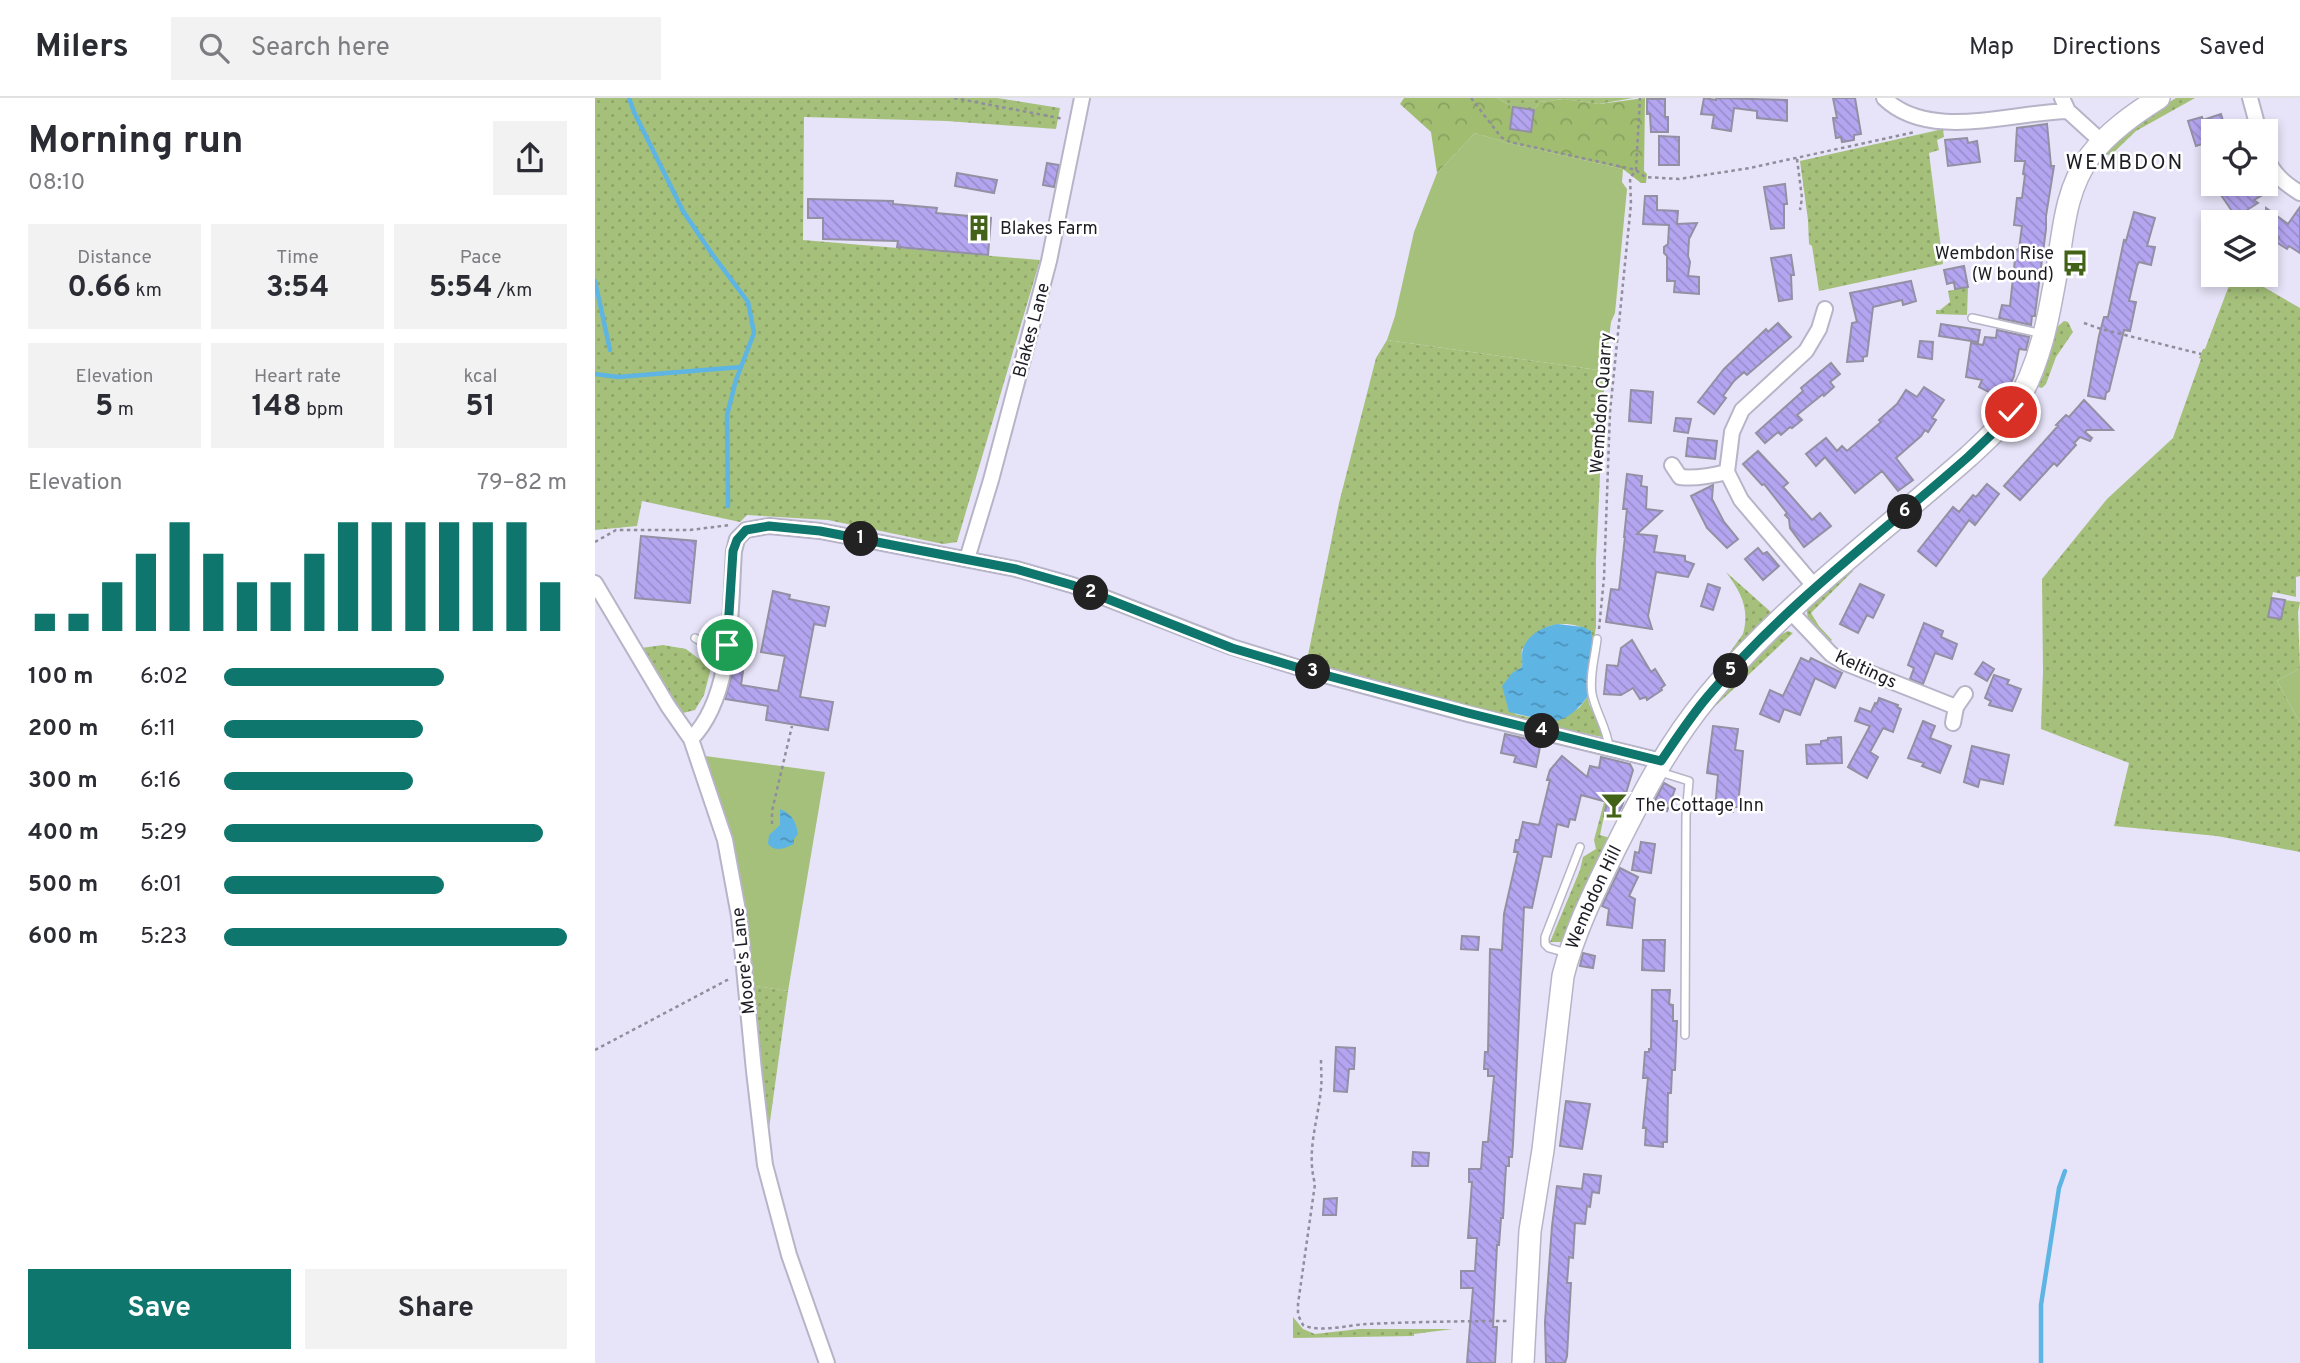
<!DOCTYPE html>
<html lang="en">
<head>
<meta charset="utf-8">
<style>
	:root { --surface:#fff; --page:#f2f2f3; --text:#2b2b33; --muted:#7c7c81; --line:#e1e1e2; --accent:#0f766e }
	body { margin:0; font-family:Overpass,sans-serif; background:var(--page); color:var(--text); height:100vh; display:flex; flex-direction:column; font-size:26px; white-space:nowrap }
	* { box-sizing:border-box; margin:0 }
	p { font-size:23px; color:var(--muted) }
	.icon { flex:none; width:38px; height:38px; fill:none; stroke:currentColor; stroke-width:2; stroke-linecap:round; stroke-linejoin:round }
	.map { position:relative; flex:1; overflow:hidden }
	.details { display:flex; flex-direction:column; background:var(--surface); width:595px }
	.details>* { flex:none }
	.fabs { position:absolute; left:1606px; top:21px; display:grid; gap:14px }
	.fabs a { display:grid; place-items:center; width:77px; height:77px; border-radius:0px; background:var(--surface); box-shadow:0 4px 10px #0003; font-size:35px }
	.pin { position:absolute; display:grid; place-items:center; width:60px; height:60px; color:#fff; margin:-30px; border:4px solid #fff; border-radius:50%; box-shadow:0 2px 7px #0007 }
	.km { position:absolute; width:35px; height:35px; margin:-18px; border-radius:50%; background:#222; color:#fff; font-size:19px; line-height:35px; text-align:center }
	.round { display:grid; place-items:center; flex:none; width:74px; height:74px; border-radius:0px; background:var(--page) }
	.headline { display:flex; align-items:center; justify-content:space-between; height:119px; padding:0 28px }
	h1 { font-size:38px; font-weight:700; line-height:52px }
	.metrics { display:grid; grid-template-columns:repeat(3,1fr); gap:10px; height:119px; padding:7px 28px }
	.metrics div { display:grid; align-content:center; border-radius:0px; background:var(--page); text-align:center }
	.metrics b { font-size:30px; font-weight:700 }
	.metrics small { font-size:19px; font-weight:400 }
	.metrics p { font-size:19px }
	.chart { height:196px; padding:14px 28px }
	.chart p { display:flex; justify-content:space-between }
	.chart svg { width:100%; height:126px; margin-top:7px; stroke:var(--accent); stroke-width:6 }
	.primary-button { display:flex; gap:14px; margin-top:auto; padding:14px 28px }
	.primary-button a { flex:1; height:80px; border-radius:0px; background:var(--accent); color:#fff; font-size:28px; font-weight:700; line-height:80px; text-align:center }
	.primary-button a+a { background:var(--page); color:var(--text) }
	ul { padding:0 28px; list-style:none; font-size:23px }
	li { display:grid; grid-template-columns:112px 84px 1fr; align-items:center; height:52px }
	li i { height:18px; border-radius:9px; background:var(--accent) }
	header { display:flex; align-items:center; gap:42px; box-sizing:border-box; height:98px; padding:0 35px; background:var(--surface); border-bottom:2px solid var(--line) }
	header strong { font-size:33px }
	nav { display:flex; gap:38px; margin-inline-start:auto; font-size:24px }
	.search { width:490px; height:63px; background:var(--page); display:flex; align-items:center; gap:18px; box-sizing:border-box; padding:0 24px; border-radius:0px; color:var(--muted); font-size:26px }
	main { display:flex; flex:1; min-height:0 }
	.map>svg:first-child { display:block }
</style>
</head>
<body>
<header>
<strong>Milers</strong>
<div class="search"><svg class="icon" aria-label="search" viewBox="0 0 24 24"><circle cx="10" cy="10" r="6"/><path d="M15 15l6 6"/></svg>Search here</div>
<nav><a>Map</a><a>Directions</a><a>Saved</a></nav>
</header>
<main>
<section class="details">
<div class="headline"><div><h1>Morning run</h1><p>08:10</p></div><a class="round"><svg class="icon" aria-label="share" viewBox="0 0 24 24"><path d="M12 15V3M7 8l5-5 5 5M5 13v7h14v-7"/></svg></a></div>
<div class="metrics">
<div><p>Distance</p><b>0.66<small> km</small></b></div>
<div><p>Time</p><b>3:54</b></div>
<div><p>Pace</p><b>5:54<small> /km</small></b></div>
</div>
<div class="metrics">
<div><p>Elevation</p><b>5<small> m</small></b></div>
<div><p>Heart rate</p><b>148<small> bpm</small></b></div>
<div><p>kcal</p><b>51</b></div>
</div>
<div class="chart"><p><span>Elevation</span>79–82 m</p>
<svg viewBox="0 0 160 44" preserveAspectRatio="none"><path d="M5 44V38M15 44V38M25 44V27M35 44V17M45 44V6M55 44V17M65 44V27M75 44V27M85 44V17M95 44V6M105 44V6M115 44V6M125 44V6M135 44V6M145 44V6M155 44V27"/></svg>
</div>
<ul>
<li><b>100 m</b>6:02<i style="width:64%"></i></li>
<li><b>200 m</b>6:11<i style="width:58%"></i></li>
<li><b>300 m</b>6:16<i style="width:55%"></i></li>
<li><b>400 m</b>5:29<i style="width:93%"></i></li>
<li><b>500 m</b>6:01<i style="width:64%"></i></li>
<li><b>600 m</b>5:23<i style="width:100%"></i></li>
</ul>
<div class="primary-button"><a>Save</a><a>Share</a></div>
</section>
<div class="map">
<svg width="1705" height="1265" viewBox="0 0 1705 1265">
	<defs>
		<pattern id="grass-dots" width="8" height="8" patternUnits="userSpaceOnUse" patternTransform="scale(1.75)"><rect width="8" height="8" fill="#a5c07a"/><path d="M2 2h.1M6 6h.1" fill="none" stroke="#8ea469" stroke-width="1.8" stroke-linecap="round"/></pattern>
		<pattern id="forest-crowns" width="20" height="18" patternUnits="userSpaceOnUse" patternTransform="scale(1.75)"><rect width="20" height="18" fill="#a0bd70"/><path d="M2 6a3 3 0 1 1 6 0M12 15a3 3 0 1 1 6 0" fill="none" stroke="#89a261"/></pattern>
		<pattern id="water-ripples" width="26" height="14" patternUnits="userSpaceOnUse" patternTransform="scale(1.75)"><rect width="26" height="14" fill="#5eb5e4"/><path d="M2 4q2-2 4 0t4 0M15 11q2-2 4 0t4 0" fill="none" stroke="#4d92b9"/></pattern>
		<pattern id="building-back-hatch" width="6" height="6" patternUnits="userSpaceOnUse" patternTransform="scale(1.75)"><rect width="6" height="6" fill="#b4a5f0"/><path d="M-1 5l2 2M0 0l6 6M5-1l2 2" fill="none" stroke="#9a8dce"/></pattern>
	</defs>
	<rect width="100%" height="100%" fill="#e7e3f8"/>
	<path fill="url(#grass-dots)" d="M0 0H402L465 10 461 31 352 23 209 19 208 142 445 162 362 444 348 446 233 422 152 417 145 424 47 403 42 428 0 432Z
		M902 0H1038L1004 6 968 1 945 4 939 12 918 9Z
		M1581 0H1600L1541 33 1516 57 1507 56 1547 21Z
		M1348 31 1349 39 1342 42 1344 52 1334 55 1348 166 1224 193 1217 148 1214 146 1213 122 1205 63Z
		M1638 177H1648L1705 210V478L1701 479V499L1678 494 1673 518 1686 521 1690 502 1705 504 1703 514 1705 570 1682 583 1705 625V754L1622 738 1519 728 1534 665 1446 631 1448 574 1447 481 1512 401 1578 340 1606 261 1604 260 1608 251H1610Z
		M1373 189 1372 217 1341 216V212H1345L1355 204 1353 193Z
		M1469 223 1473 224 1478 234 1461 259 1451 286 1447 290 1443 289 1449 276 1447 274 1460 231Z
		M792 242 1010 273 1001 461V529L997 552 996 534C975 521 948 524 934 543 932 546 928 549 927 552 926 558 929 564 927 569L917 576 920 616 957 624 984 610 993 598 994 606 1009 634 1007 639 908 619 711 567 744 405 781 260Z
		M1255 470 1258 473 1216 515 1224 528 1237 542 1234 545C1224 534 1210 525 1212 509Z
		M1131 474 1177 515 1115 582 1148 536C1155 511 1146 494 1131 474Z
		M1193 533 1198 535 1114 614 1112 610 1172 545 1176 547 1185 537Z
		M68 547 91 551 116 570 109 597 100 612 88 615 71 591 46 550Z
		M1012 693 1014 694 1005 737 1015 740 968 844H955L985 772 988 759 1001 751 999 742Z
		M154 887 193 893 172 1045Z
		M698 1219 708 1231 720 1236 764 1231H858L819 1236V1238L698 1240Z"/>
	<path fill="url(#forest-crowns)" d="M809 0H902L918 9 915 31 935 34 939 12 945 4 969 1 1004 6 1050 0 1049 73 1052 76 1051 85H1046L1028 71 913 45 880 35 842 75 836 34 805 6Z"/>
	<path fill="#a5c07a" d="M880 35 913 45 1028 71 1027 84 1032 91 1020 215 1016 224 1010 273 792 242 800 218 819 134 842 75Z
		M1705 570V625L1682 583Z
		M110 658 230 674 193 893 154 887 109 663Z"/>
	<path fill="url(#water-ripples)" d="M962 526 988 529 996 533C1001 555 991 576 993 598 983 611 974 621 957 624L914 614 907 588 917 575 927 569C928 564 926 556 928 551 933 536 948 529 962 526Z
		M185 711C197 716 201 723 203 736L199 741V746C190 750 181 755 173 746L174 737 185 727Z"/>
	<g fill="none" stroke-linecap="round" stroke-linejoin="round">
		<path stroke="#5eb5e4" stroke-width="4.5" d="M34 0 39 14 88 113 117 156 153 204 159 235 141 282 132 317 133 408
			M0 183 15 252
			M0 276 23 279 146 269
			M1446 1265V1207L1464 1090 1470 1073"/>
	</g>
	<path fill="url(#building-back-hatch)" stroke="#9390a3" stroke-width="2" d="M1109 0 1121 2V0L1192 2V23L1162 20V13L1139 10 1136 33 1117 30 1119 17 1106 16Z
		M1238 0H1260L1266 36 1259 37V42L1247 44 1246 39 1241 40 1238 20H1242Z
		M1052 1H1070V19H1073V34H1056L1055 16H1052Z
		M918 9 939 12 936 34 915 31Z
		M1626 16 1630 29 1627 30 1628 33H1619V42L1601 48 1593 23 1607 19 1608 22Z
		M1452 26 1456 68H1459L1451 118V131L1440 216V218H1437L1436 227 1404 220 1407 207 1415 208 1421 152 1424 151 1427 128 1419 127 1422 100H1427L1430 77 1428 76 1430 63H1420L1422 30Z
		M1064 38 1084 39V67H1064Z
		M1372 40 1373 45 1382 43 1385 64 1353 68 1350 42Z
		M452 65 464 67 459 89 448 87Z
		M362 75 402 82 399 95 360 88Z
		M1190 86 1192 106H1189V130L1176 131 1169 89Z
		M1628 86H1658L1666 98 1659 102 1663 105 1641 119 1626 97 1631 93Z
		M1050 98H1062V112L1083 113 1082 126 1102 125 1094 141 1093 158 1095 164 1093 178 1104 179V196L1079 194 1080 183H1072V158L1069 155V149L1073 146 1074 127 1048 126Z
		M213 101 298 103V106L342 110 341 115 396 120 393 157 302 149 303 143 228 141V120H213Z
		M1705 109V155L1694 148 1692 151 1681 144 1684 139 1671 129V110L1693 126Z
		M1539 114 1560 120 1552 148 1560 149 1556 167 1544 164 1542 168 1534 203 1541 204 1535 233 1529 232 1514 293 1511 295 1510 301 1493 298 1504 238 1509 219H1513L1529 142 1531 143Z
		M1196 157 1199 177H1196L1197 201 1184 203 1176 160Z
		M1369 168 1373 189 1360 191 1359 184 1352 186 1349 172Z
		M1316 183 1321 203 1308 207 1307 202 1278 209 1272 258 1268 259V263L1252 264 1257 225 1262 224 1255 195Z
		M1183 225 1196 239 1152 277 1149 274 1139 283 1128 298 1131 300 1119 316 1103 304 1129 271 1171 231 1173 234Z
		M1346 226 1385 232 1383 244 1344 238Z
		M1402 232 1434 239 1431 252 1424 251 1419 278 1412 294 1409 292 1406 300 1384 289 1387 282 1371 279 1376 245 1388 247 1390 239 1401 240Z
		M1325 243 1338 244 1337 261 1323 259Z
		M1236 265 1245 276 1235 284 1239 289 1229 298 1228 296 1202 317 1207 322 1197 330 1195 329 1186 337 1183 334 1170 345 1161 335 1208 293 1206 290Z
		M1329 289 1349 302 1337 320 1341 322 1333 334 1330 332 1326 338 1301 360 1318 382 1303 393 1287 373 1260 395 1230 359 1221 368 1211 356 1231 340 1242 353 1247 348 1252 353 1286 324 1284 322 1302 306 1311 292 1322 299Z
		M1036 292 1058 294 1056 325 1034 323Z
		M1489 302 1518 332H1492L1490 334 1497 340 1495 343 1485 339 1479 345 1481 347 1462 368 1459 365 1425 402 1409 388 1463 328 1461 327 1471 317 1474 319Z
		M1081 320 1096 321 1093 335 1079 333Z
		M1093 340 1122 343 1120 361 1091 358Z
		M1163 353 1193 385 1188 389 1217 422 1225 415 1236 428 1209 449 1195 430 1194 421 1190 417 1192 415 1169 386 1167 387 1148 366Z
		M1032 376 1047 378 1046 388 1052 389 1051 411 1067 413 1042 436 1062 438 1059 454 1090 458V463L1099 466 1093 479 1061 474 1053 518 1057 531 1011 524 1016 491 1024 492 1030 439H1029L1032 411H1028Z
		M1392 386 1404 396 1380 427 1374 422 1341 468 1323 453 1358 409 1364 414 1378 397 1381 399Z
		M1118 387 1117 401 1129 424 1143 441 1132 450 1112 430 1096 398Z
		M46 438 101 443 95 505 40 500Z
		M1163 450 1168 456 1172 454 1184 468 1168 482 1150 461Z
		M1113 486 1125 490 1118 512 1106 508Z
		M1265 486 1289 497 1278 520 1272 517 1263 535 1245 526Z
		M178 493 195 497 194 501 234 509 230 528 219 526 205 599 238 604 233 632 171 622 173 608 130 601 140 565 149 566 146 587 183 593 190 558 166 554Z
		M1677 500 1690 502 1686 521 1673 519Z
		M1329 525 1348 533 1346 539 1362 546 1357 561 1340 555 1328 586 1315 581 1319 570 1313 567Z
		M1037 542 1056 574 1060 571 1070 587 1066 590 1067 592 1052 602 1051 599 1045 601 1038 590 1026 597 1009 596 1012 567 1023 568 1026 550Z
		M1206 560 1214 564 1216 560 1247 575 1240 590 1220 580 1205 617 1189 611 1184 624 1165 616 1175 592 1188 598Z
		M1388 564 1399 571 1392 583 1380 576Z
		M1399 577 1414 582 1412 586 1426 591 1417 613 1394 607 1396 603 1390 600Z
		M1284 600 1303 607 1302 609 1306 611 1298 634 1288 630 1275 654 1283 659 1272 680 1253 669 1275 628 1260 623 1265 610 1276 614 1280 605 1282 606Z
		M1328 623 1340 628 1335 640 1356 648 1345 675 1327 668 1329 665 1313 660Z
		M1118 628 1143 631 1140 652 1148 653 1143 709H1139L1138 714 1120 712 1123 677 1112 675Z
		M910 636 946 644 941 669 919 664 921 658 906 655Z
		M1246 639 1247 665 1212 666 1211 647 1226 646V643L1233 642V640Z
		M1377 648 1414 657 1408 686 1385 681 1383 689 1369 684Z
		M967 658 992 679 995 668 1004 670 1006 659 1035 666 1038 672 1027 708 1021 719 1009 718 1012 704 986 697 980 722 975 721 973 729 962 726 956 759 948 758 937 810 929 809 918 1046 917 1059H914V1068H911L908 1120H906L904 1147H902L898 1229H902L900 1265H872L878 1190H866V1173H880L882 1140H873L877 1084H874V1071H886L888 1044H893L899 978H893V971H889L890 954H893L895 851 907 852 909 816 923 754H919L921 742H924L928 724 944 727 955 682H952L955 672Z
		M1069 685 1080 691 1072 713 1058 706Z
		M1046 744 1060 746 1056 775 1037 772 1040 754 1044 755Z
		M1025 770 1043 779 1034 798 1040 801 1037 830 1012 827 1014 811 1007 808Z
		M867 838 884 839 883 852 866 851Z
		M1048 842H1070L1069 873 1047 872Z
		M988 855 1000 858 998 870 985 868Z
		M1057 892H1075L1074 906 1078 907V923H1082L1080 972H1077L1076 995H1073L1072 1044H1068V1049L1050 1047 1051 1030H1048L1053 980H1048L1050 954H1054V951H1056Z
		M741 949 760 950 759 971H754L752 994 739 993Z
		M971 1003 995 1006 987 1051 965 1048Z
		M818 1054 834 1055 833 1068H817Z
		M989 1076 1006 1078 1004 1095 997 1094 995 1109 992 1108 990 1126 980 1125 978 1160 974 1159 972 1185H976L972 1258 970 1265H951L950 1224 957 1128 962 1088 987 1091Z
		M742 1100 741 1117H728L729 1101Z"/>
	<g fill="none" stroke-linecap="round" stroke-linejoin="round">
		<g stroke="#b7b4c8" stroke-width="10">
			<path id="service" d="M1377 220 1448 236
				M100 540 130 558
				M1002 541C1000 559 994 579 997 596 1001 615 1012 630 1014 649
				M1065 674 1094 683 1091 718 1090 937
				M972 855 954 850 950 846V839L985 749"/>
		</g>
		<g stroke="#b7b4c8" stroke-width="18">
			<path id="minor" d="M1289 0C1334 44 1417 14 1473 13
				M1467 0 1473 13 1507 44
				M1655 0 1664 33
				M1671 58C1678 76 1689 85 1705 95
				M1077 367 1085 379C1101 381 1116 378 1132 374L1146 402 1220 489
				M1132 374 1137 334 1147 312 1211 253 1224 231 1230 211
				M372 461 396 382 454 163 487 0
				M0 485 73 608 96 641 130 742 144 818 159 973 170 1067 194 1157 232 1265
				M1195 513 1236 556 1250 565 1361 609
				M1358 625 1361 609 1370 596
				M96 641C139 598 135 510 139 453L142 441 151 432 174 428 225 433 421 471 477 487 637 549 711 572 873 616 1066 663"/>
		</g>
		<g stroke="#b7b4c8" stroke-width="24">
			<g id="secondary">
				<path id="s1" d="M928 1265 935 1133 948 1052 968 878C979 834 1000 792 1020 751 1047 697 1074 645 1113 598 1188 507 1286 436 1374 358 1389 344 1406 329 1418 311 1447 266 1455 212 1464 159 1469 124 1473 88 1495 58 1513 34 1539 16 1564 0"/>
			</g>
		</g>
		<path stroke="#908d9c" stroke-width="2.5" stroke-dasharray="3.5 3.5" stroke-linecap="butt" d="M359 0 469 21
			M876 0 906 39 915 44 1041 72 1050 79 1084 81 1155 70 1320 34
			M1202 61 1207 100 1205 112
			M1489 225 1506 231 1606 256
			M0 444 21 432H95L135 427
			M1004 531 1009 480 1015 314 1036 106 1035 80 1041 72 1045 0
			M177 726V713L197 628
			M0 952 136 880
			M726 962C726 972 727 981 726 991 723 1023 711 1053 720 1086L703 1206V1217L708 1227C725 1235 753 1227 772 1226 819 1224 866 1223 913 1223"/>
		<use href="#service" stroke="#fff" stroke-width="7"/>
		<use href="#minor" stroke="#fff" stroke-width="14"/>
		<use href="#secondary" stroke="#fff" stroke-width="21"/>
	</g>
	<g fill="none" stroke-linecap="round" stroke-linejoin="round">
		<g stroke="#fff" stroke-width="14">
			<path id="route" d="M132 547 138 453 142 442 151 432 174 428 225 433 421 471 477 487 637 550 711 572 873 615 1066 663C1081 641 1096 618 1113 598 1189 507 1286 436 1374 358L1398 335 1416 314"/>
		</g>
		<use href="#route" stroke="#0f766e" stroke-width="9"/>
	</g>
	<defs>
		<g id="building-bare" transform="scale(2.1)"><path d="M-4-6H4V6H1V3H-1V6H-4ZM-2.5-4.3h1.7v1.8h-1.7ZM.8-4.3h1.7v1.8H.8ZM-2.5-1h1.7V.8h-1.7ZM.8-1h1.7V.8H.8Z" fill="#426218" stroke="#fff" stroke-width="2.5" paint-order="stroke"/></g>
		<g id="bus-bare" transform="scale(2.1)"><path d="M-5-6H5V4H4V6H2V4H-2V6H-4V4H-5ZM-3.5-4V0h7V-4ZM-3.5 1.2v1.5H-2V1.2ZM2 1.2v1.5H3.5V1.2Z" fill="#426218" stroke="#fff" stroke-width="2.5" paint-order="stroke"/></g>
		<g id="bar-bare" transform="scale(2.1)"><path d="M-6-5H6L.8 .8V4.5H3.5V6h-7V4.5H-.8V.8Z" fill="#426218" stroke="#fff" stroke-width="2.5" paint-order="stroke"/></g>
	</defs>
	<g fill-rule="evenodd">
		<use href="#building-bare" x="384" y="130"/>
		<use href="#bus-bare" x="1480" y="165"/>
		<use href="#bar-bare" x="1019" y="707"/>
	</g>
	<g text-anchor="middle" stroke-width="5" stroke-linejoin="round" paint-order="stroke">
		<g font-size="18" fill="#1e1c24" stroke="#fff" text-anchor="start">
			<text x="405" y="136">Blakes Farm</text>
			<text x="1459" y="161" text-anchor="end">Wembdon Rise<tspan x="1459" dy="21">(W bound)</tspan></text>
			<text x="1040" y="713">The Cottage Inn</text>
		</g>
		<g font-size="18" fill="#1e1c24" stroke="#fff">
			<text transform="translate(436 232) rotate(-75)" y="6">Blakes Lane</text>
			<text transform="translate(1006 305) rotate(-86)" y="6">Wembdon Quarry</text>
			<text transform="translate(1271 571) rotate(25)" y="6">Keltings</text>
			<text dy="6" stroke="none"><textPath href="#s1" startOffset="474">Wembdon Hill</textPath></text>
			<text transform="translate(148 863) rotate(-96)" y="6">Moore's Lane</text>
		</g>
		<g font-size="21" letter-spacing="2" fill="#1e1c24" stroke="#fff">
			<text x="1530" y="71">WEMBDON</text>
		</g>
	</g>
</svg>
<div class="fabs">
<a><svg class="icon" aria-label="locate" viewBox="0 0 24 24"><circle cx="12" cy="12" r="6"/><path d="M12 2v4M12 18v4M2 12h4M18 12h4"/></svg></a>
<a><svg class="icon" aria-label="layers" viewBox="0 0 24 24"><path d="M12 4l9 5-9 5-9-5zM3 14l9 5 9-5"/></svg></a>
</div>
<div class="pin" style="left:132px;top:547px;background:#1e9e55"><svg class="icon" aria-label="arrive" viewBox="0 0 24 24"><path d="M6 21V4h12l-3 4 3 4H6"/></svg></div>
<div class="pin" style="left:1416px;top:314px;background:#d93025"><svg class="icon" aria-label="check" viewBox="0 0 24 24"><path d="M5 12l5 5 9-10"/></svg></div>
<b class="km" style="left:266px;top:441px">1</b>
<b class="km" style="left:496px;top:495px">2</b>
<b class="km" style="left:718px;top:574px">3</b>
<b class="km" style="left:947px;top:633px">4</b>
<b class="km" style="left:1136px;top:573px">5</b>
<b class="km" style="left:1310px;top:414px">6</b>
</div>
</main>
</body>
</html>
